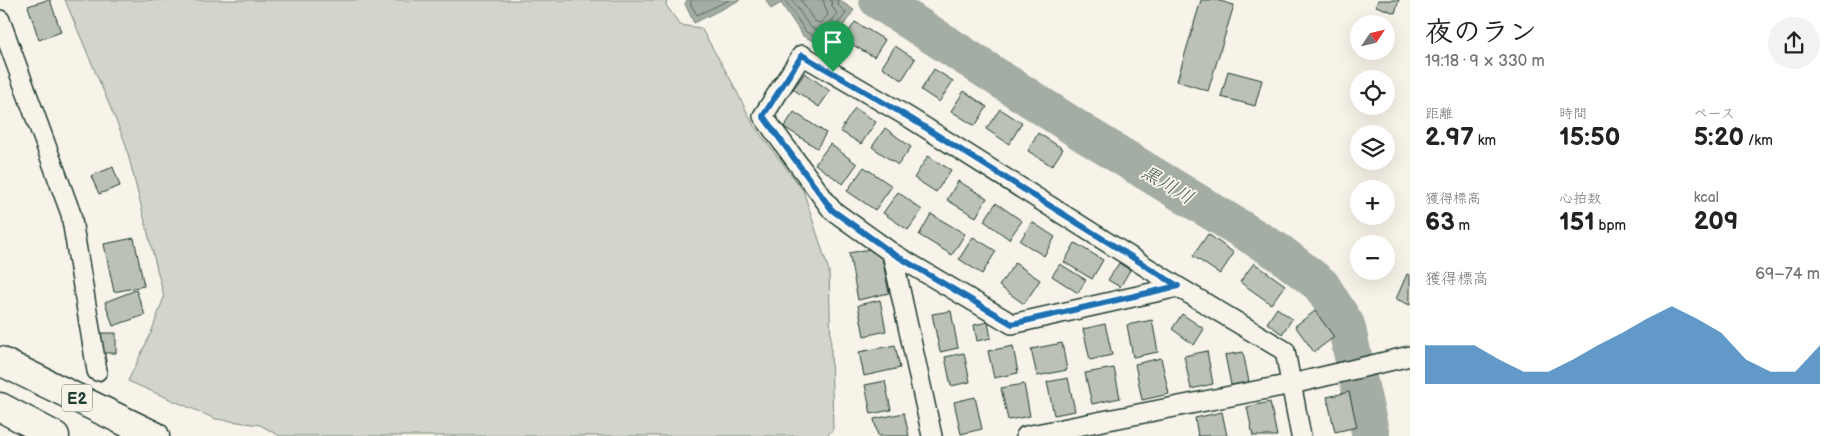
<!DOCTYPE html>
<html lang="ja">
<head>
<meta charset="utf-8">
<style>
	:root { --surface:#fff; --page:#f2f2f2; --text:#222; --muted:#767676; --accent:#1f6fb2 }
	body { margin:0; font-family:"Balsamiq Sans","Klee One",sans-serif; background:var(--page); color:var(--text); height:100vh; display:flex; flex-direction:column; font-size:19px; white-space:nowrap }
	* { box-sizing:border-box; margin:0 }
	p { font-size:16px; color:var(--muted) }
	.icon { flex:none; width:28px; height:28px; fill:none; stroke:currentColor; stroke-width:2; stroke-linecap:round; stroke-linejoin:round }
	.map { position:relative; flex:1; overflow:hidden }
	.sheet { display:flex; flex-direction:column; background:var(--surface); width:425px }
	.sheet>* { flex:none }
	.needle { width:32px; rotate:55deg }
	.fabs { position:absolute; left:1350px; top:15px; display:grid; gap:10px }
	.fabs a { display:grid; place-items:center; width:45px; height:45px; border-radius:50%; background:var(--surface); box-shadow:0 5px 20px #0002; font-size:25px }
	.pin { position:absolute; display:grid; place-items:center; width:42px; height:42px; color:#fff; margin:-51px -21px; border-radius:50% 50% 50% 0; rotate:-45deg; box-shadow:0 0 5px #0007 }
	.pin .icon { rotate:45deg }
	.round { display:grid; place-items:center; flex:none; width:52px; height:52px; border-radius:26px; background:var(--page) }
	.headline { display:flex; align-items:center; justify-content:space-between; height:85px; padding:0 15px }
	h1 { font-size:28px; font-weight:700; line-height:38px }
	.figures { display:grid; grid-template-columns:repeat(3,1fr); gap:8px; height:85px; padding:5px 15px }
	.figures div { display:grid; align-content:center }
	.figures b { font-size:25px; font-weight:700 }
	.figures small { font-size:14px; font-weight:400 }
	.figures p { font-size:14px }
	.chart { height:140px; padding:10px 15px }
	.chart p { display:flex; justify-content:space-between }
	.chart svg { width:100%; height:90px; margin-top:5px; fill:var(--accent); opacity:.7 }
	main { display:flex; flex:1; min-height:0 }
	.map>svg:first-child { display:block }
</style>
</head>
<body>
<main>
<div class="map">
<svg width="1410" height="436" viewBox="0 0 1410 436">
	<rect width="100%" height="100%" fill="#f7f3e8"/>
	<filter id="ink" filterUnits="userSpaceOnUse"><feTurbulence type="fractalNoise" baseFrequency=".02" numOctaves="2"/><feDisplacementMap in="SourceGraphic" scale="10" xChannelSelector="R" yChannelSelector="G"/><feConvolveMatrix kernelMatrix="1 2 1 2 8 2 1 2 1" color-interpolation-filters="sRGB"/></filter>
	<g filter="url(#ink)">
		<path fill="#d3d5ca" stroke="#79897f" d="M65 0H667L666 5 680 25 701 28 732 82 754 126 803 190 829 271 833 429 827 436H280L260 425 216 419 128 381 151 333 164 297 125 142Z"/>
		<path fill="#a4ada3" stroke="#6f8077" d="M687 0H740L694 23 685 4Z
			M766 0H839L854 10 828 48 803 36 781 3 771 9Z"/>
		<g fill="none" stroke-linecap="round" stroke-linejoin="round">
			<path stroke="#546a60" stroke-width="1" d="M691 0V5L697 15 729 0
				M785 0 806 32 825 41 846 13 838 5 837 0
				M792 0 810 27 823 33 837 14 832 6 831 0
				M801 0 814 21 820 23 828 15 823 0"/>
			<path stroke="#a4ada3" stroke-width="38" d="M878 0 1085 134 1280 253 1321 285 1346 325 1371 436"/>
		</g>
		<path fill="#bbc1b6" stroke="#1f3d34" d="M47 0H50L61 32 39 40 28 6Z
			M1201 0H1216L1234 5 1208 91 1177 81Z
			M1378 0H1399L1395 13 1376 6Z
			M855 22 885 40 874 57 844 40Z
			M895 46 915 59 902 80 882 67Z
			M934 69 953 81 939 102 921 90Z
			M1228 71 1262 80 1255 106 1221 97Z
			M805 73 830 91 819 107 793 89Z
			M964 91 987 107 975 126 951 111Z
			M855 108 876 122 861 144 840 131Z
			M1000 109 1022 123 1009 144 986 129Z
			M794 112 826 133 817 148 784 127Z
			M885 128 911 147 898 165 872 147Z
			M1038 133 1063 149 1052 166 1028 151Z
			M830 144 857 164 843 184 815 164Z
			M928 156 951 170 936 192 914 178Z
			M113 167 120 186 99 194 91 176Z
			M864 167 892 186 875 210 847 191Z
			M958 181 987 198 976 217 947 200Z
			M898 192 922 210 908 230 883 213Z
			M996 203 1022 221 1009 239 984 221Z
			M931 214 965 234 952 255 919 235Z
			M1032 222 1055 237 1044 256 1020 241Z
			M1208 234 1234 253 1220 274 1193 256Z
			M973 237 996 251 982 274 959 259Z
			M134 238 144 286 114 292 104 244Z
			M1075 243 1103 260 1092 279 1064 262Z
			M880 247 889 293 858 300 849 253Z
			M1015 263 1040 280 1024 304 999 286Z
			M1119 263 1130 270 1120 287 1108 280Z
			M1254 263 1285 285 1271 304 1240 282Z
			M1060 264 1086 280 1078 293 1052 276Z
			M1407 274 1410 275V305L1396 299Z
			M136 290 145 315 113 326 105 302Z
			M880 300 886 331 864 336 858 305Z
			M1277 308 1292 319 1282 334 1267 323Z
			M951 311 958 348 940 352 932 314Z
			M1315 311 1334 337 1314 352 1295 326Z
			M1182 314 1204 329 1194 345 1172 329Z
			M1152 320 1158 352 1133 357 1127 325Z
			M988 322 991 338 977 341 974 325Z
			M1105 324 1112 355 1090 360 1083 329Z
			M101 333H116V353H101Z
			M1062 343 1067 370 1037 376 1031 349Z
			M895 345 900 368 864 376 859 352Z
			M1013 346 1018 373 994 378 988 351Z
			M1207 351 1213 384 1191 389 1184 356Z
			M1243 352 1249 382 1231 385 1225 355Z
			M964 353 970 382 951 386 945 357Z
			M1161 358 1169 394 1142 400 1135 364Z
			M1114 368 1120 398 1092 404 1085 373Z
			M1068 378 1075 411 1054 415 1047 382Z
			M885 381 891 410 871 414 865 385Z
			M1024 384 1030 416 1008 420 1001 388Z
			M1349 392 1357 427 1335 432 1327 397Z
			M975 397 982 429 961 434 954 402Z
			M1270 402 1277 436H1253L1247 407Z
			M1222 412 1227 436H1198L1195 418Z
			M904 413 909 436H878L874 419Z"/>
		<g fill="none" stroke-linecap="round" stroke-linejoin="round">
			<g stroke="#1f3d34" stroke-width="22">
				<path id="minor" d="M0 20 71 214 97 371
					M892 253 1012 324 1178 287
					M932 436 892 253 832 210 763 116 802 55 910 118 1178 287 1285 351 1301 436
					M1026 436 1292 384 1410 356"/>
			</g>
			<g stroke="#1f3d34" stroke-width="31">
				<path id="motorway" d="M0 361 155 436
					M0 407 55 436"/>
			</g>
			<use href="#minor" stroke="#f7f3e8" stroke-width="19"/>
			<use href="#motorway" stroke="#f7f3e8" stroke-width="28"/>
		</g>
	</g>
	<g fill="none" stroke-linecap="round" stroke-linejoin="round" filter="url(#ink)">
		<g stroke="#fff" stroke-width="10">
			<path id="route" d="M802 55 910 118 1178 286 1012 324 892 253 832 210 763 116Z"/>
		</g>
		<use href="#route" stroke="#1f6fb2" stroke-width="6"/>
	</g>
	<g text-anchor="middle" stroke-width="4" stroke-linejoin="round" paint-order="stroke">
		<rect fill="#f7f3e8" stroke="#60746a" stroke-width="1" x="62" y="384.5" width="30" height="27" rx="4"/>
		<g font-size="16" font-weight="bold" fill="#1f3d34">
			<text x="77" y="404">E2</text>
		</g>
		<g font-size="19" font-style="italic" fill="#405950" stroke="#f7f3e8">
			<text transform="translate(1168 184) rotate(31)" y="7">黒川川</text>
		</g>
	</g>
</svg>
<div class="fabs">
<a><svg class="needle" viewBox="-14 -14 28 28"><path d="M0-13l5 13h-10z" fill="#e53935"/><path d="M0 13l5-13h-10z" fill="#767676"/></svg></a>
<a><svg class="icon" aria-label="locate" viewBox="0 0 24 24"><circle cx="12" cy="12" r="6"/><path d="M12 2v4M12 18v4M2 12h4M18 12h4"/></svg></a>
<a><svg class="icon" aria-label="layers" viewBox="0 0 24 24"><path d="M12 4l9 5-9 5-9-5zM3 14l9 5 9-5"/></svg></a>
<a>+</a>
<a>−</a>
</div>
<div class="pin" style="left:833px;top:72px;background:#1e9e55"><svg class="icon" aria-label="arrive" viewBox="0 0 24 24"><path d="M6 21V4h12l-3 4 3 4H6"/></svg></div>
</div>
<section class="sheet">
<div class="headline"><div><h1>夜のラン</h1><p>19:18 · 9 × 330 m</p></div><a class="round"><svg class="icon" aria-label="share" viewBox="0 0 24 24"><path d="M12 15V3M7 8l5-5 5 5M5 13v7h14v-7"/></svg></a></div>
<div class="figures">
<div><p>距離</p><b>2.97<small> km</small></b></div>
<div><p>時間</p><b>15:50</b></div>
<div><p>ペース</p><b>5:20<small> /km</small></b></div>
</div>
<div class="figures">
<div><p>獲得標高</p><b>63<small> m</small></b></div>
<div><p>心拍数</p><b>151<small> bpm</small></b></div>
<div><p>kcal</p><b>209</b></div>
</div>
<div class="chart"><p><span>獲得標高</span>69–74 m</p>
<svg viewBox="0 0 160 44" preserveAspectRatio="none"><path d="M0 44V25L10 25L20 25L30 32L40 38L50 38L60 32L70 25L80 19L90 12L100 6L110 12L120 19L130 32L140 38L150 38L160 25V44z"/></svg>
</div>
</section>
</main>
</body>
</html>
